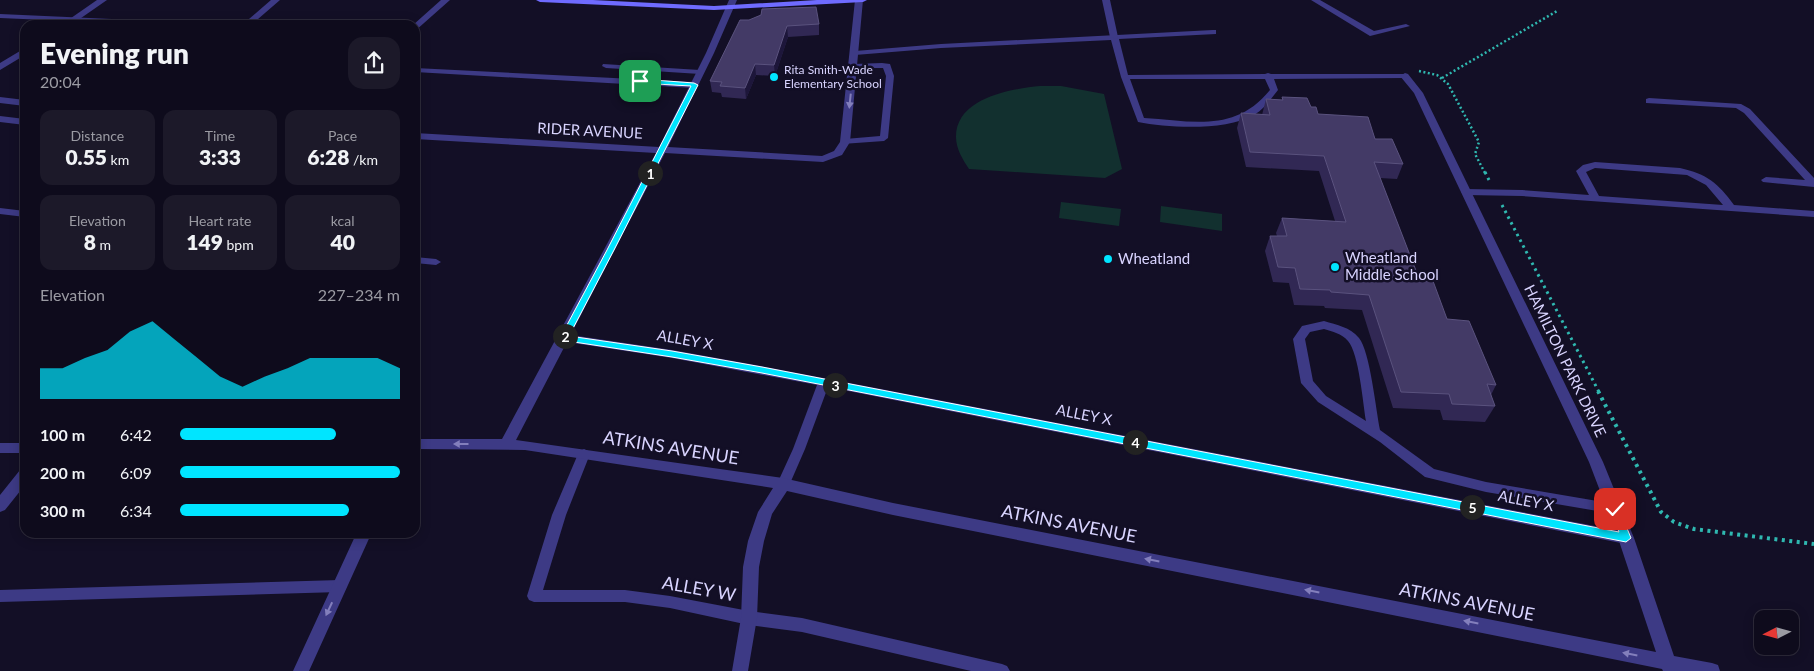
<!DOCTYPE html>
<html lang="en">
<head>
<meta charset="utf-8">
<style>
	:root { --surface:#0e0b1c; --page:#1c1929; --text:#f1f3f6; --muted:#9b9ba3; --line:#2e2b3b; --accent:#00e5ff }
	body { margin:0; font-family:Lato,sans-serif; background:var(--page); color:var(--text); height:100vh; display:flex; flex-direction:column; font-size:19px; white-space:nowrap }
	* { box-sizing:border-box; margin:0 }
	p { font-size:16px; color:var(--muted) }
	.icon { flex:none; width:28px; height:28px; fill:none; stroke:currentColor; stroke-width:2; stroke-linecap:round; stroke-linejoin:round }
	.map { position:relative; flex:1; overflow:hidden }
	.details { position:absolute; left:20px; top:20px; width:400px; height:518px; display:flex; flex-direction:column; background:var(--surface); border-radius:15px; box-shadow:0 2px 12px #0003,0 0 0 1px var(--line) }
	.details>* { flex:none }
	.needle { width:32px; rotate:264deg }
	.fabs { position:absolute; left:1754px; top:610px; display:grid; gap:10px }
	.fabs a { display:grid; place-items:center; width:45px; height:45px; border-radius:10px; background:var(--surface); box-shadow:0 2px 12px #0003,0 0 0 1px var(--line); font-size:25px }
	.pin { position:absolute; display:grid; place-items:center; width:42px; height:42px; color:#fff; margin:-21px; border-radius:10px; box-shadow:0 2px 8px #0006 }
	.km { position:absolute; width:25px; height:25px; margin:-12px; border-radius:50%; background:#222; color:#fff; font-size:14px; line-height:25px; text-align:center }
	.round { display:grid; place-items:center; flex:none; width:52px; height:52px; border-radius:15px; background:var(--page) }
	.overview { display:flex; align-items:center; justify-content:space-between; height:85px; padding:0 20px }
	h1 { font-size:28px; font-weight:800; line-height:38px }
	.stats { display:grid; grid-template-columns:repeat(3,1fr); gap:8px; height:85px; padding:5px 20px }
	.stats div { display:grid; align-content:center; border-radius:12px; background:var(--page); text-align:center }
	.stats b { font-size:21px; font-weight:800 }
	.stats small { font-size:14px; font-weight:400 }
	.stats p { font-size:14px }
	.chart { height:140px; padding:10px 20px }
	.chart p { display:flex; justify-content:space-between }
	.chart svg { width:100%; height:90px; margin-top:5px; fill:var(--accent); opacity:.7 }
	ul { padding:0 20px; list-style:none; font-size:16px }
	li { display:grid; grid-template-columns:80px 60px 1fr; align-items:center; height:38px }
	li i { height:12px; border-radius:6px; background:var(--accent) }
	.map>svg:first-child { display:block }
</style>
</head>
<body>
<div class="map">
<svg width="1814" height="671" viewBox="0 0 1814 671">
	<rect width="100%" height="100%" fill="#130f26"/>
	<path fill="#12302f" d="M1040 86H1061L1104 94 1122 169 1105 178 969 169C963 160 956 149 956 137 956 98 1011 89 1040 86Z
		M1061 202 1121 209 1119 226 1059 218Z
		M1161 206 1222 214V231L1160 222Z"/>
	<g fill="none" stroke-linecap="round" stroke-linejoin="round">
		<path stroke="#2fb8b0" stroke-width="2.5" stroke-dasharray="2 2.5" stroke-linecap="butt" d="M1419 71 1437 75 1448 84 1479 142 1475 154 1485 173
			M1442 78 1557 11"/>
		<path stroke="#2fb8b0" stroke-width="3" stroke-dasharray="2.5 4" stroke-linecap="butt" d="M1485 172 1489 180
			M1502 205 1599 392"/>
		<path stroke="#2fb8b0" stroke-width="4" stroke-dasharray="3 4.5" stroke-linecap="butt" d="M1598 391 1661 512 1674 522 1694 529 1814 544"/>
		<path fill="#3d3a85" fill-rule="evenodd" d="M1311 0H1320L1374 31 1406 24 1410 26 1370 36Z
			M0 14 201 23 205 25H160L0 18Z
			M1213 30H1216V34L1119 39 1128 75 1265 74 1268 73 1271 74H1405L1409 76 1405 78 1274 79 1278 90C1271 99 1264 109 1254 115 1226 131 1169 128 1138 122L1121 77 1111 40 941 48 855 55 851 53 855 51 941 44ZM1130 79H1265L1270 90C1235 133 1193 121 1144 118Z
			M882 63 890 64 894 76 888 138 884 141 842 144V140L845 139 880 136 886 76 883 68H854L850 66 854 64Z
			M603 64 700 70 704 72 700 74 606 68 602 66Z
			M415 68 694 82 698 85 694 88 415 72Z
			M1649 98 1741 104 1750 109 1814 178V187L1763 182 1761 180 1766 177 1805 180 1744 113 1736 108 1646 103V99Z
			M0 116 25 119V125L0 122Z
			M1595 162 1680 168C1707 174 1718 183 1734 205L1814 211V217L1522 196 1466 195 1461 192 1466 189 1522 190 1589 195 1576 171 1583 165ZM1595 168 1687 175 1706 185 1723 205 1599 196 1586 172Z
			M415 257 436 259 441 262 436 265 415 263Z
			M1324 321C1337 325 1350 327 1359 338 1370 351 1376 411 1380 430L1434 469 1486 482 1615 504 1620 505 1622 509 1620 513 1615 514 1486 492 1425 477 1380 442 1318 402 1301 383 1293 339 1302 326ZM1324 329C1333 332 1341 333 1348 341 1359 353 1363 404 1366 421L1326 396 1313 381 1305 339 1310 332Z
			M564 334 672 350 761 366 1626 532 1631 534 1633 538 1631 542 1626 544 828 387 805 449 788 488 783 489 778 488 777 484 793 449 817 385 672 358 560 341 558 338Z
			M584 449 588 451 590 454 566 515 543 590H625L670 596 749 611 802 618 1002 664 1007 666 1010 671H971L802 632 749 625 670 608 625 602H534L529 600 527 596 552 515 578 454 580 451Z
			M340 580 345 582 347 586 345 590 340 592 0 602V590Z"/>
		<path fill="#3d3a85" fill-rule="evenodd" d="M97 0H107L71 25H61Z
			M271 0H280L251 25H242Z
			M441 0H450L415 31V25H413Z
			M729 0H737L714 53 668 147 822 156 834 151 840 142 855 0H863L850 142 842 155 823 162 665 153 516 440 783 478 893 503 1656 652 1618 538 1589 462 1414 93 1400 76 1405 73 1408 74 1423 93 1603 462 1634 538 1674 656 1712 663 1718 665 1720 671H1663L1662 669 893 515 787 491 772 514 764 541 759 567 757 618 748 671H732L741 618 743 567 748 541 758 512 773 488 525 450 415 449V439H502L656 153 415 139V133L659 147 706 53Z
			M1102 0H1110L1118 37 1117 39 1110 37Z
			M25 48V55L0 70V63Z
			M0 97 25 100V106L0 103Z
			M0 208 25 211V217L0 214Z
			M0 443H25V453H0Z
			M25 468V485L5 510 0 512V495L20 470Z
			M357 532H372L309 671H293Z"/>
		<path fill="#6f6bff" fill-rule="evenodd" d="M536 0H593L714 6 817 0H867L863 2 714 10 540 2Z"/>
	</g>
	<path fill="#312854" d="M749 20 819 24V35L788 37 775 76 756 75 746 99 722 97 721 93 712 92 710 81Z
		M1282 97 1311 107 1318 114 1375 139 1403 164 1397 179 1380 178 1420 281 1447 319 1496 385 1491 395 1495 406 1485 422 1443 420 1440 410 1393 408 1362 310 1325 308 1324 306 1294 305 1289 283 1273 282 1265 251 1270 236H1277L1276 233 1282 218 1335 221 1319 171 1246 167 1237 128 1241 113 1262 115 1266 99 1282 100Z"/>
	<path fill="#1d163a" d="M787 26 788 37 775 76 774 65Z
		M755 64 756 75 746 99 745 88Z"/>
	<path fill="#433a66" stroke="#5a527e" d="M816 7 819 24 787 26 774 65 755 64 745 88 720 86 722 82 710 81 740 20H749L761 15 762 9Z
		M1282 97 1307 98 1311 107H1316L1318 114 1368 117 1375 139H1392L1403 164 1374 162 1420 281H1433L1447 319 1469 321 1496 385 1487 384 1495 406 1452 404 1449 394 1401 392 1369 295 1331 292 1330 290 1300 289 1295 268 1278 267 1270 236H1287L1282 218 1346 222 1324 156 1250 152 1241 113 1270 115 1266 99 1283 100Z"/>
	<defs><path id="oneway-solid" d="M-6-.8H1V-3.2L6.5 0L1 3.2V.8H-6Z" transform="scale(1.25)"/></defs>
	<g fill="#837fbc">
		<use href="#oneway-solid" transform="translate(850 101) rotate(96)"/>
		<use href="#oneway-solid" transform="translate(461 444) rotate(180)"/>
		<use href="#oneway-solid" transform="translate(1152 560) rotate(-169)"/>
		<use href="#oneway-solid" transform="translate(1312 591) rotate(-169)"/>
		<use href="#oneway-solid" transform="translate(329 609) rotate(115)"/>
		<use href="#oneway-solid" transform="translate(1471 622) rotate(-169)"/>
		<use href="#oneway-solid" transform="translate(1630 654) rotate(-169)"/>
	</g>
	<path fill="#00e5ff" stroke="#fff" d="M640 79 694 83 698 85 614 250 569 336 672 351 762 367 1619 532 1610 509 1615 505 1619 509 1631 538 1626 542 762 373 672 357 561 340 560 338 607 250 691 86 638 83Z"/>
	<g fill="#00e5ff" stroke="#130f26" stroke-width="2">
		<circle cx="774" cy="77" r="5"/>
		<circle cx="1108" cy="259" r="5"/>
		<circle cx="1335" cy="267" r="5"/>
	</g>
	<g text-anchor="middle" stroke-width="5" stroke-linejoin="round" paint-order="stroke">
		<g font-size="12" fill="#d9d4ff" stroke="#130f26" text-anchor="start">
			<text x="784" y="74">Rita Smith-Wade<tspan x="784" dy="14">Elementary School</tspan></text>
		</g>
		<g font-size="15" fill="#d9d4ff" stroke="#130f26">
			<text transform="translate(590 131) rotate(3)" y="5">RIDER AVENUE</text>
			<text transform="translate(685 340) rotate(10)" y="5">ALLEY X</text>
			<text transform="translate(1565 361) rotate(64)" y="5">HAMILTON PARK DRIVE</text>
			<text transform="translate(1084 415) rotate(11)" y="5">ALLEY X</text>
			<text transform="translate(1526 501) rotate(11)" y="5">ALLEY X</text>
		</g>
		<g font-size="15" fill="#d9d4ff" stroke="#130f26" text-anchor="start">
			<text x="1345" y="263">Wheatland<tspan x="1345" dy="17">Middle School</tspan></text>
			<text x="1118" y="264">Wheatland</text>
		</g>
		<g font-size="18" fill="#d9d4ff" stroke="#130f26">
			<text transform="translate(671 448) rotate(9)" y="6">ATKINS AVENUE</text>
			<text transform="translate(1069 524) rotate(11)" y="6">ATKINS AVENUE</text>
			<text transform="translate(699 589) rotate(10)" y="6">ALLEY W</text>
			<text transform="translate(1467 602) rotate(11)" y="6">ATKINS AVENUE</text>
		</g>
	</g>
</svg>
<div class="fabs">
<a><svg class="needle" viewBox="-14 -14 28 28"><path d="M0-13l5 13h-10z" fill="#e53935"/><path d="M0 13l5-13h-10z" fill="#9b9ba3"/></svg></a>
</div>
<div class="pin" style="left:640px;top:81px;background:#1e9e55"><svg class="icon" aria-label="arrive" viewBox="0 0 24 24"><path d="M6 21V4h12l-3 4 3 4H6"/></svg></div>
<div class="pin" style="left:1615px;top:509px;background:#d93025"><svg class="icon" aria-label="check" viewBox="0 0 24 24"><path d="M5 12l5 5 9-10"/></svg></div>
<b class="km" style="left:650px;top:173px">1</b>
<b class="km" style="left:565px;top:336px">2</b>
<b class="km" style="left:835px;top:385px">3</b>
<b class="km" style="left:1135px;top:442px">4</b>
<b class="km" style="left:1472px;top:507px">5</b>
<section class="details">
<div class="overview"><div><h1>Evening run</h1><p>20:04</p></div><a class="round"><svg class="icon" aria-label="share" viewBox="0 0 24 24"><path d="M12 15V3M7 8l5-5 5 5M5 13v7h14v-7"/></svg></a></div>
<div class="stats">
<div><p>Distance</p><b>0.55<small> km</small></b></div>
<div><p>Time</p><b>3:33</b></div>
<div><p>Pace</p><b>6:28<small> /km</small></b></div>
</div>
<div class="stats">
<div><p>Elevation</p><b>8<small> m</small></b></div>
<div><p>Heart rate</p><b>149<small> bpm</small></b></div>
<div><p>kcal</p><b>40</b></div>
</div>
<div class="chart"><p><span>Elevation</span>227–234 m</p>
<svg viewBox="0 0 160 44" preserveAspectRatio="none"><path d="M0 44V29L10 29L20 24L30 20L40 11L50 6L60 15L70 24L80 33L90 38L100 33L110 29L120 24L130 24L140 24L150 24L160 29V44z"/></svg>
</div>
<ul>
<li><b>100 m</b>6:42<i style="width:71%"></i></li>
<li><b>200 m</b>6:09<i style="width:100%"></i></li>
<li><b>300 m</b>6:34<i style="width:77%"></i></li>
</ul>
</section>
</div>
</body>
</html>
